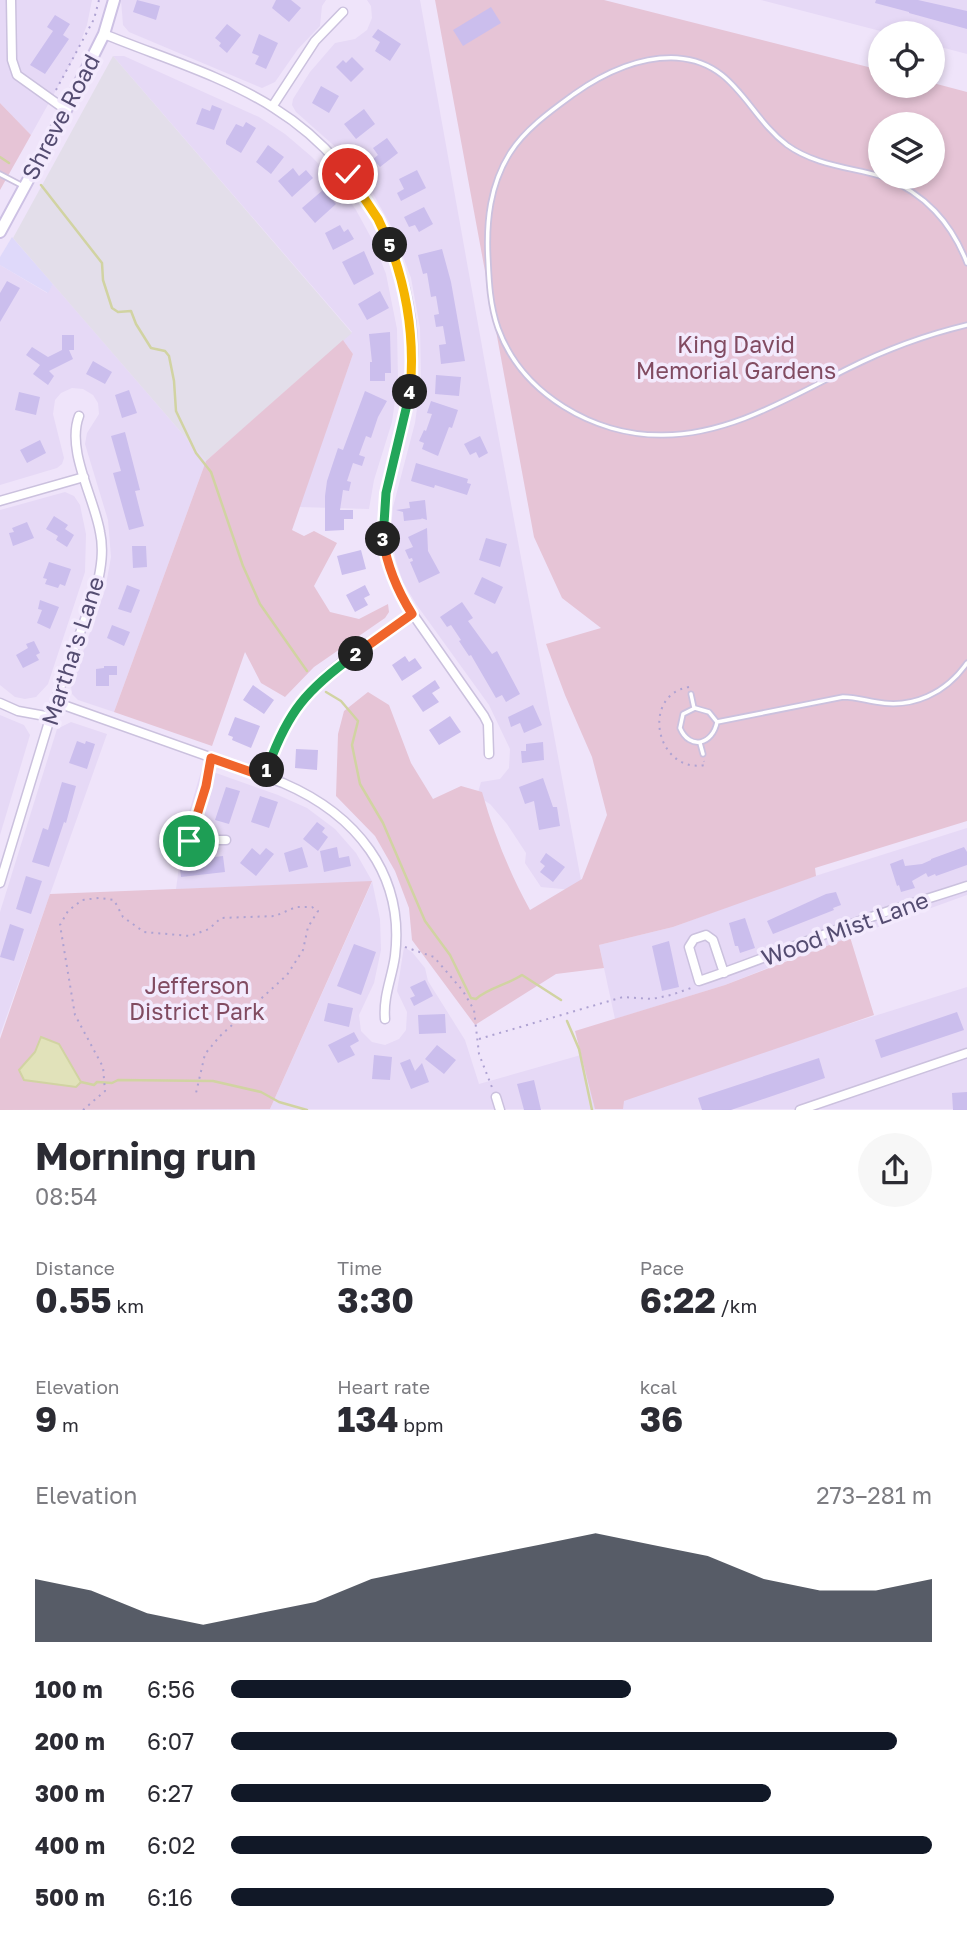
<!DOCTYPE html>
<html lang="en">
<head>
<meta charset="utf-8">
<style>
	:root { --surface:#fff; --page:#f7f7f7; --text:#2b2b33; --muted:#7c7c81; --accent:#111827 }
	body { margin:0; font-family:"Golos Text",sans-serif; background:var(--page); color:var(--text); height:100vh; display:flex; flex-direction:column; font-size:26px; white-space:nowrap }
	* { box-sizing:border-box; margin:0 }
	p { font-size:23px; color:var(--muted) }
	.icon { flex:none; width:38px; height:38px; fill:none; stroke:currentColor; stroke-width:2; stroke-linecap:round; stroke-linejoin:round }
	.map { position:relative; height:1110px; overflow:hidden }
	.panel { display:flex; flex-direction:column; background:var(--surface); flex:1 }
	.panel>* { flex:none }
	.controls { position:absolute; left:868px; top:21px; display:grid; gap:14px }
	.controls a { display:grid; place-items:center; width:77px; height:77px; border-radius:50%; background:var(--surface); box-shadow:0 4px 10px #0003; font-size:35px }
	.pin { position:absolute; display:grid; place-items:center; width:60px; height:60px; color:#fff; margin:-30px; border:4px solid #fff; border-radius:50%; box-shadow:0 2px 7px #0007 }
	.km { position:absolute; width:35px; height:35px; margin:-18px; border-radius:50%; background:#222; color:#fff; font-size:19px; line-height:35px; text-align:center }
	.round { display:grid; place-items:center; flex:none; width:74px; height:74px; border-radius:37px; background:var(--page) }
	.summary { display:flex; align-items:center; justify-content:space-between; height:119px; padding:0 35px }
	h1 { font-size:38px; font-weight:700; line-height:52px }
	.figures { display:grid; grid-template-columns:repeat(3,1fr); gap:10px; height:119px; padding:7px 35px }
	.figures div { display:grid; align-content:center }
	.figures b { font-size:35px; font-weight:700 }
	.figures small { font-size:19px; font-weight:400 }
	.figures p { font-size:19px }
	.chart { height:196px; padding:14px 35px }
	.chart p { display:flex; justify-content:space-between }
	.chart svg { width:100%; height:126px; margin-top:7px; fill:var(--accent); opacity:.7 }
	ul { padding:0 35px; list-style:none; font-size:23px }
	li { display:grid; grid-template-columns:112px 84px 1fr; align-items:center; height:52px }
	li i { height:18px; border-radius:9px; background:var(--accent) }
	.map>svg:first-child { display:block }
</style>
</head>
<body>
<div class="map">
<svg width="967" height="1110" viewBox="0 0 967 1110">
	<rect width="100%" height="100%" fill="#efe4fa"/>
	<path fill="#e6d9f6" d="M0 0H92L87 25 75 56 31 135 0 103Z
		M121 0H326L322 6 320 26 298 49 275 82 262 88 129 32 123 25Z
		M367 0H420L488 380 583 891 541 887 525 863 526 853 507 824 490 804 477 796 481 782 500 779 509 768 510 749 489 705 416 604 403 582 396 561 391 529 393 507 415 423 421 379 420 328 411 278 393 229 369 187 340 151 296 112 292 105 293 99 310 72 335 43 355 39 367 30 372 18 371 6Z
		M761 0H967V54L933 45V33H888Z
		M113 56H124L259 117 285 134 312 157 336 182 356 210 374 243 386 274 397 329 398 379 392 422 374 480 369 509 299 507 353 354 343 340 352 332Z
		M0 265 47 293 53 284 206 461 114 712 78 700 72 694 71 686 105 590 111 557 108 520 85 444 87 433 99 414 98 403 93 395 83 389 72 388 61 393 55 400 53 414 64 458 62 464 57 468 0 485Z
		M65 492 74 496 80 505 86 534 85 572 48 684 36 697 25 699 15 697 0 685V510Z
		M0 715 24 725 30 735 0 835Z
		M71 722 107 734 0 1035V912L57 729Z
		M202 768 278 795 307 808 335 829 356 853 372 881 380 919 381 950 374 983 359 1015 361 1031 372 1042 385 1045 399 1039 406 1030 407 1012 397 991 404 947 412 952 425 968 428 981 465 1040 479 1084 616 1045 820 1033 967 987V1109H270L372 882 176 889 184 829Z
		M967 828V895L790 959 725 985 615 1019 599 945 673 927 790 884Z"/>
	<path fill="#dfd9fa" d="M12 237 53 284 48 293 0 265V257Z"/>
	<path fill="#e3deea" d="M113 56 352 333 206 461 13 238Z"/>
	<path fill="#e6c4d6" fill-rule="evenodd" d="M435 0H604L880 70V86H933V83L967 92V821L815 868 816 876 673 927 599 945 604 968 556 974 475 1025 412 940 409 908 395 871 375 836 336 796 338 734 344 711 368 692 389 705 411 763 433 799 461 786 482 792C494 834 509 872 530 910L582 879 607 815 592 757 565 695 546 644 601 628 562 598 534 537ZM880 124H933V177H880Z
		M0 103 31 135 0 190Z
		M343 340 353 354 292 530 304 536 314 531 337 543 314 586 330 612 359 619 388 604 389 612 385 618 314 667 285 697 261 683 245 652 212 746 114 712 206 461Z
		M372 881 270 1109 0 1110V1039L50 894Z
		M850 937 874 1015 624 1101 623 1109H595L575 1031 725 985Z"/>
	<path fill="#e1e2ba" stroke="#d1d3a2" stroke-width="2" d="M41 1037 59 1044 81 1082 76 1087 24 1080 19 1070 35 1052Z"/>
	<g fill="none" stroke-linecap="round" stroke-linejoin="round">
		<path stroke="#d1d3a2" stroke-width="2.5" d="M0 157 9 163
			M41 185 102 263 103 280 112 308 118 312 131 311 136 324 151 348 165 351 169 356 174 381 176 411 196 453 211 472 243 566 260 604 307 671
			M326 692 341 701 358 721 352 745 360 784 383 823 425 921 450 955 471 998 476 999C488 988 507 985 522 975L561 1000
			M567 1021 579 1049 592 1110
			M81 1082 94 1085 97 1082 112 1083 118 1080 213 1081 261 1092 279 1102 307 1110"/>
	</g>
	<path fill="#cbbeed" d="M137 0 160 6 156 20 133 12Z
		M276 0H291L301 8 289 22 272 8Z
		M876 0H918L967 11V29L909 13V12L875 3Z
		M491 7 501 23 463 46 453 30Z
		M55 15 70 24 63 35 69 39 45 74 30 65 53 31 47 27Z
		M227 24 241 35 227 53 219 46 221 43 215 38Z
		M378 29 401 44 390 61 375 51 380 42 372 37Z
		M259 34 278 43 266 69 255 64 259 56 252 53Z
		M352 57 364 69 351 82 336 67 343 60 346 63Z
		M321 86 339 96 329 113 312 103Z
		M212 105 222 109 214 130 196 124 202 108 210 111Z
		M364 109 375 124 356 139 344 124Z
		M246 122 256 128 241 153 226 144V141L236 124 243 127Z
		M387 138 398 153 380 167 373 159 378 155 373 148Z
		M268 145 284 157 271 174 256 162Z
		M293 168 299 176 306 170 313 178 292 197 278 181Z
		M417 170 426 188 401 201 397 193 404 189 399 179Z
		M323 190 336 204 315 223 302 208Z
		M424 207 433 224 419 232 415 225 409 227 404 217Z
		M340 225 344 232 348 229 354 239 333 250 325 233Z
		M442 249 451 282 465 361 441 364 439 345 446 344 443 326 436 327 434 315 439 314 436 296 431 297 427 273 423 274 418 255Z
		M364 251 374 274 354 285 342 262Z
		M7 281 20 288 0 322V293Z
		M380 291 389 308 367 320 358 304Z
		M390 332 391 373H385V381H370V362H372L369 334Z
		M62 335H74V350H69L73 359 49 371 54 376 48 385 33 374 40 365 26 355 32 347 48 357 62 350Z
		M93 361 112 372 105 384 86 374Z
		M436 375 461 377 459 396 435 394Z
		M129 390 137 413 122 418 115 395Z
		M365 391 387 401 378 417 371 438 366 436 359 455 365 457 362 466 353 463 347 481 351 482 349 491 343 490 340 510H353V519H344V530L325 531V496L327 481 338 448 343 450Z
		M19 392 40 397 36 415 15 410Z
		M431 401 458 410 452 428 449 427 438 456 422 449 424 443 419 441 424 430 426 431 432 414 427 413Z
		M125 432 140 490 135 491 144 526 129 530 113 473 121 471 111 436Z
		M480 436 488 453 479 458 476 452 470 455 464 444Z
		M40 440 46 453 27 463 20 450Z
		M416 463 468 479 467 483 471 484 467 495 435 485 434 488 411 481Z
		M425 500 427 520 421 518 422 519 404 521 403 512 396 510 410 508 409 502Z
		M54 516 68 525 65 529 74 535 67 547 56 540 58 536 46 529Z
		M27 522 34 538 13 546 9 533 14 532 12 528Z
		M427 528 428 551 440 573 419 583 410 562 413 561 412 558 409 559 405 550 413 547 408 537Z
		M486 538 507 544 500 567 479 560Z
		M132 546H146L147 567 133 568Z
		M361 550 366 569 342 575 337 556Z
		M49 562 71 569 65 586 60 584 58 588 45 584 47 579 43 578Z
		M482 577 503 587 495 604 474 594Z
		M127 585 140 590 131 613 118 609Z
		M365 585 370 595 364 598 368 605 355 612 346 595Z
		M40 600 59 607 50 629 37 623 42 610 38 609Z
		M462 602 473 618 468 621 492 654 497 651 520 694 506 702 502 695 496 698 471 655 469 656 459 641 461 640 451 625 447 627 440 617Z
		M112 625 130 632 124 646 107 638Z
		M34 641 40 653 36 655 39 660 23 668 16 655 28 648 26 644Z
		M405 656 409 662 415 658 422 668 402 681 392 665Z
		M104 666H117V675H109V686H96V669L104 668Z
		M435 680 440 688 432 693 439 702 423 712 412 696Z
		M253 685 274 700 264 714 243 700Z
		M533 705 542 725 524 733 520 723 511 727 508 717Z
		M450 716 461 732 439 745 429 730Z
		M235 717 260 726 251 748 232 740 233 737 228 735Z
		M77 741 85 744 86 741 95 744 87 769 69 763Z
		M543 742 544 760 522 763 521 751H526V744Z
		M296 749 318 750 317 770 295 768Z
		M543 778 553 807H557L560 826 539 830 534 801 525 804 519 787Z
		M62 782 76 786 66 823 64 822 49 867 32 862 43 828 48 830Z
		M226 787 240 791 229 824 215 820Z
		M260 796 278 802 269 828 251 822Z
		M317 822 325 828 322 832 328 837 318 851 303 839Z
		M302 847 308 867 289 872 284 853Z
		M337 847 339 858 349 856 351 866 324 872 320 851Z
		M964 847 967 852V865L936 876 935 874 928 877 926 873 912 881 915 888 901 892 899 885 897 886 890 864 903 859 905 866 922 864 931 860V859Z
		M252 848 260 855 266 848 274 854 256 876 240 863Z
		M546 853 565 867 553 882 540 872 545 866 540 862Z
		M223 856 225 872 181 877 179 861Z
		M26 876 42 881 31 914 16 909Z
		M836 892 841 905 833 908 834 910 773 934 767 921 826 894Z
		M745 918 755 948 740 953 738 946H735L729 923Z
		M10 924 24 929 14 961 0 957Z
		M669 941 679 987 662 991 652 946Z
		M354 944 376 952 361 995 337 986Z
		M425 980 433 996 414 1006 410 998 415 996 410 987Z
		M328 1003 353 1008 349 1027 324 1021Z
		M957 1012 964 1030 881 1058 875 1040Z
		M445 1014 446 1033 419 1034 418 1015Z
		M354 1032 359 1041 350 1046 355 1055 338 1063 328 1045Z
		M437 1045 456 1060 444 1074 425 1059Z
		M374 1055 392 1057 390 1080 372 1079Z
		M819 1058 825 1078 731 1110H702L698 1098Z
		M410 1059 415 1071 422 1063 429 1082 411 1089 400 1063Z
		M534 1080 541 1110H524L517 1084Z
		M967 1092V1110H953L952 1093Z"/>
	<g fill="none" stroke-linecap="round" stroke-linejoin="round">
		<g stroke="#cbc1de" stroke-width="7">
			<path id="lane" d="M0 174 23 186
				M880 176C848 167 815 165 787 145 747 115 736 62 677 58 639 56 604 73 574 94 552 110 525 129 510 153 490 185 486 221 488 259 489 282 490 305 498 328 522 394 594 436 663 435 729 435 789 398 847 369 885 350 925 335 967 325
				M884 177C925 194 951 222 967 263
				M691 694 694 708
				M717 722C713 744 690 751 680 728L683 714 695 708 709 712 717 722 843 697C855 697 864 700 876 702 913 709 946 693 967 663
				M700 743 703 754"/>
		</g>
		<g stroke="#cbc1de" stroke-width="11">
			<path id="street" d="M11 0 12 60 17 75 66 110
				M104 34C160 57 222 75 274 108 372 169 433 293 407 408 390 482 366 531 405 603L484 716 488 724 489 754
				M272 107 315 41 343 12
				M0 501 84 477
				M55 702 283 783C355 814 405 873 395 956 392 978 383 996 385 1019
				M0 703 18 711 51 717
				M211 758 206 786 189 840H226
				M265 777C274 751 282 726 299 704 326 667 375 640 412 614
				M0 883 55 702 97 586C101 568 104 550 100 532 94 497 66 450 79 416
				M724 973 713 940 706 935 694 939 689 947 699 981C753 963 806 941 860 921 895 908 931 898 967 886
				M496 1097 500 1110
				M800 1110 967 1053"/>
		</g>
		<g stroke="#cdc1e4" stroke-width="14">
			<path id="secondary" d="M0 232 66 110 104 34 114 0"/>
		</g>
		<path stroke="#aea2d2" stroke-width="2" stroke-dasharray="2 5" stroke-linecap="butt" d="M56 90 94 19 99 0
			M689 687C640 695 656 774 705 765L704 761
			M405 947 434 957 463 991 474 1010 479 1054 493 1090
			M479 1039 623 997 652 999 671 995 691 988
			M83 1110 105 1091 103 1067 75 1015 60 925 68 911 82 900 99 898 114 900 123 917 144 932 190 936 209 929 221 918 275 916 296 907H312L318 911 308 927 303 950 287 975 220 1036 205 1054 196 1093"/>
		<use href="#lane" stroke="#fff" stroke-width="3.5"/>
		<use href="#street" stroke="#fff" stroke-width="8"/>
		<use href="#secondary" stroke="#fff" stroke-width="10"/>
	</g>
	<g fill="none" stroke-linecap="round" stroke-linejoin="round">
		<g stroke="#fff" stroke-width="14">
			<path id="split-1" d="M189 841 206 786 211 758 265 777 267 770"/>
		</g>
		<g stroke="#fff" stroke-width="14">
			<path id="split-2" d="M267 770C287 712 307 689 356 654"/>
		</g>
		<g stroke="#fff" stroke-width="14">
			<path id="split-3" d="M356 654 412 614C397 590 387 566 383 539"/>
		</g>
		<g stroke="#fff" stroke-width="14">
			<path id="split-4" d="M383 539 386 493 410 392"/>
		</g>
		<g stroke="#fff" stroke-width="14">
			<path id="split-5" d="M390 245C408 293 415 340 410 392"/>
		</g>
		<g stroke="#fff" stroke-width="14">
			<path id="split-6" d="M348 174 378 219 390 245"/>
		</g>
		<use href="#split-1" stroke="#f0652b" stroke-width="9"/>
		<use href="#split-2" stroke="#22a559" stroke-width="9"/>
		<use href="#split-3" stroke="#f0652b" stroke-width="9"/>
		<use href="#split-4" stroke="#22a559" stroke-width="9"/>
		<use href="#split-5" stroke="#f5b400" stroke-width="9"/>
		<use href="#split-6" stroke="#f5b400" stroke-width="9"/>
	</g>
	<g text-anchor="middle" stroke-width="7" stroke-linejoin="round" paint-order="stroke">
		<g font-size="23" fill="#544c71" stroke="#f3eafd">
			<text transform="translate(61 117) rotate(-62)" y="8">Shreve Road</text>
			<text transform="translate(73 651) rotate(-72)" y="8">Martha's Lane</text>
			<text transform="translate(845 929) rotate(-20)" y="8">Wood Mist Lane</text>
		</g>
		<g font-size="23" fill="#814b61" stroke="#f3eafd">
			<text x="736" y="353">King David<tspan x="736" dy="26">Memorial Gardens</tspan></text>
			<text x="197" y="994">Jefferson<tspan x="197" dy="26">District Park</tspan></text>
		</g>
	</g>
</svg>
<div class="controls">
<a><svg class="icon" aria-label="locate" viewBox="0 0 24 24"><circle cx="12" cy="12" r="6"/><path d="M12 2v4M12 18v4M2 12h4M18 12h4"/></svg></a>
<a><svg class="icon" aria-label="layers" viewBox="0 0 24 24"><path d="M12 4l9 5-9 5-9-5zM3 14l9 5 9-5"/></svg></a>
</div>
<div class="pin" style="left:189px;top:841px;background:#1e9e55"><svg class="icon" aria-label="arrive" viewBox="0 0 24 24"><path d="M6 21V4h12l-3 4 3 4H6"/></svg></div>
<div class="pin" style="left:348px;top:174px;background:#d93025"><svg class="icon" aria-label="check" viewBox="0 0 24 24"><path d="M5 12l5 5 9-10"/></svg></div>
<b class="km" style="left:267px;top:770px">1</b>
<b class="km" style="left:356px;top:654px">2</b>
<b class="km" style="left:383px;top:539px">3</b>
<b class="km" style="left:410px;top:392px">4</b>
<b class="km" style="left:390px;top:245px">5</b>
</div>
<section class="panel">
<div class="summary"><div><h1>Morning run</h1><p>08:54</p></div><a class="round"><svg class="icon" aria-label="share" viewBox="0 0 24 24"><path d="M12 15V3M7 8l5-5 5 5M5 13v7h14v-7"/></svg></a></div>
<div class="figures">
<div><p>Distance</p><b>0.55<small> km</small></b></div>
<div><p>Time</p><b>3:30</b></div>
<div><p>Pace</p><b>6:22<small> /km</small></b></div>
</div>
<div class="figures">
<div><p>Elevation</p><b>9<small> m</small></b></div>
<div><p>Heart rate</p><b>134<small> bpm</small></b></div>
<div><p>kcal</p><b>36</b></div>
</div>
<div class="chart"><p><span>Elevation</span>273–281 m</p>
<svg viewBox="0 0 160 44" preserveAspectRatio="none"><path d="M0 44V22L10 26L20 34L30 38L40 34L50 30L60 22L70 18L80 14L90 10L100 6L110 10L120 14L130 22L140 26L150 26L160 22V44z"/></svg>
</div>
<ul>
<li><b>100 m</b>6:56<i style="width:57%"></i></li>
<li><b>200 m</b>6:07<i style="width:95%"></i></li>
<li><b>300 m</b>6:27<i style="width:77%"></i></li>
<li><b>400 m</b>6:02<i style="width:100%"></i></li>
<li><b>500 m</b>6:16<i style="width:86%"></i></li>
</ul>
</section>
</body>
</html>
